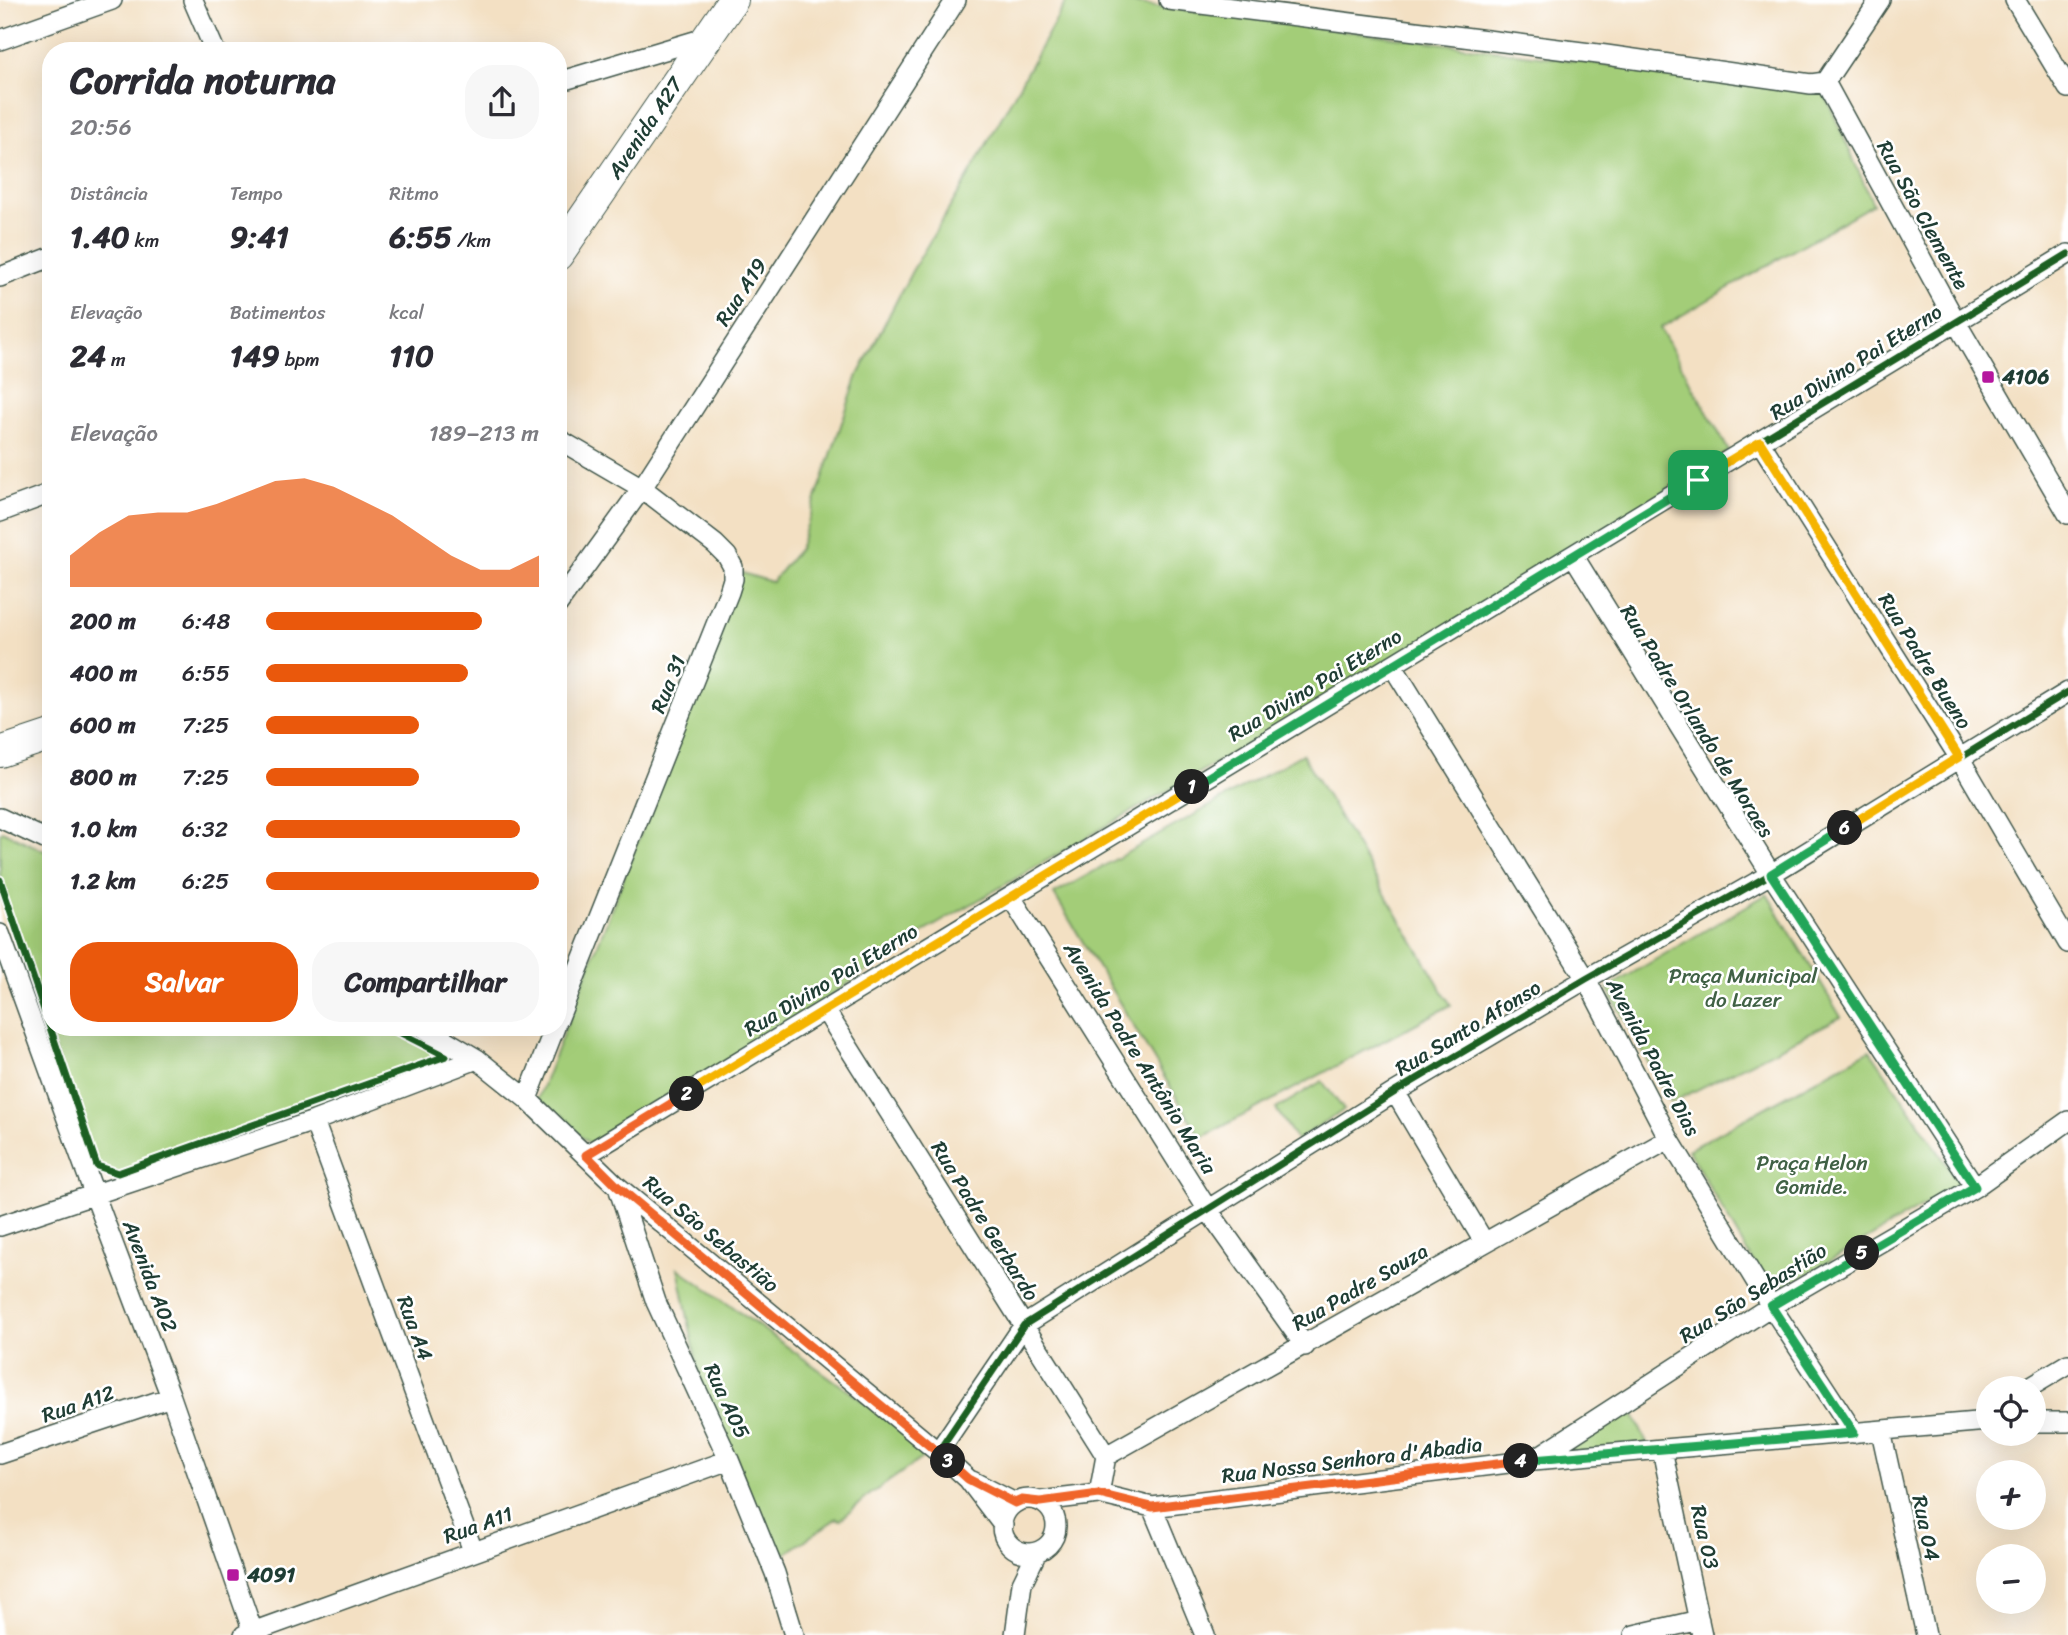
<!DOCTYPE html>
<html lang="pt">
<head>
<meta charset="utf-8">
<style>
	:root { --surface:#fff; --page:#f7f7f7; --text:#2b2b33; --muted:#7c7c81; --accent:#ea580c }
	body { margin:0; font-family:Sriracha,sans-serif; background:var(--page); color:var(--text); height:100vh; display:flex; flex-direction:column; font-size:26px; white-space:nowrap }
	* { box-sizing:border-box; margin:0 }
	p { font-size:23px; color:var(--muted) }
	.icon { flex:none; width:38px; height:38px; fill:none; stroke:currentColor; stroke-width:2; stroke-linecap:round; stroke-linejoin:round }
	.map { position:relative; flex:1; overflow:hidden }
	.sheet { position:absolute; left:42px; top:42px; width:525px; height:994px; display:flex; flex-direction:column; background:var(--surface); border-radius:28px; box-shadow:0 7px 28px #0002 }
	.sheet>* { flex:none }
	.tools { position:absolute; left:1976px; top:1376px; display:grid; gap:14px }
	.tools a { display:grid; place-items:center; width:70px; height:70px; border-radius:50%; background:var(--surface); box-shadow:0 7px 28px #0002; font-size:35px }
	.pin { position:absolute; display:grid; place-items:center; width:60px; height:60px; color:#fff; margin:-30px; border-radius:14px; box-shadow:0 4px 10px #0006 }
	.km { position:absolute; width:35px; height:35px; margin:-18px; border-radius:50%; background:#222; color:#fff; font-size:19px; line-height:35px; text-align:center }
	.round { display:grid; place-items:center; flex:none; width:74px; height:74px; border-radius:28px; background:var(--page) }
	.overview { display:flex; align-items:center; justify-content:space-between; height:119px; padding:0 28px }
	h1 { font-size:38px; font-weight:800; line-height:52px }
	.metrics { display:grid; grid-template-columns:repeat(3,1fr); gap:10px; height:119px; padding:7px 28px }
	.metrics div { display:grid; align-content:center }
	.metrics b { font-size:30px; font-weight:800 }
	.metrics small { font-size:19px; font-weight:400 }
	.metrics p { font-size:19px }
	.chart { height:196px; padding:14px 28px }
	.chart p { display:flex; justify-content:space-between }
	.chart svg { width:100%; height:126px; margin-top:7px; fill:var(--accent); opacity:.7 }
	.cta { display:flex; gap:14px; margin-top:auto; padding:14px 28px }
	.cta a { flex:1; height:80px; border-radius:28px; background:var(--accent); color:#fff; font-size:28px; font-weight:800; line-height:80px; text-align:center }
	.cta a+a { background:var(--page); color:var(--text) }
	ul { padding:0 28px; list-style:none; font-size:23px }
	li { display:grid; grid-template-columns:112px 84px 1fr; align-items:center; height:52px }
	li i { height:18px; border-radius:9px; background:var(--accent) }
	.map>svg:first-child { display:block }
</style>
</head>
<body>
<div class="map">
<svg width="2068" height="1635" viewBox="0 0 2068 1635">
	<rect width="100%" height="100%" fill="#fff"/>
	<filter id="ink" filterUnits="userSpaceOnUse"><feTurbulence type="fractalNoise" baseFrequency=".0143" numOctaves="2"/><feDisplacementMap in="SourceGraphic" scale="14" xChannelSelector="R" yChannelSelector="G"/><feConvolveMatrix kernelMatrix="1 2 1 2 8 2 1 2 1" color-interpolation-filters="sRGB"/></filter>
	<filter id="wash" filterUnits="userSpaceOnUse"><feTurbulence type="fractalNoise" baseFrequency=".00686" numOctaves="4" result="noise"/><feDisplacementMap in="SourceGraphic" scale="28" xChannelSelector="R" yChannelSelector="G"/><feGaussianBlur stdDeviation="1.57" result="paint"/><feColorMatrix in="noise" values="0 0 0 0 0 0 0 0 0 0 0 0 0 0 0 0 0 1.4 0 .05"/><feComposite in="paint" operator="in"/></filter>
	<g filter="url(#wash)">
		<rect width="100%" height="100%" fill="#f3e0c3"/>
		<path fill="#a3cd78" stroke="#618556" stroke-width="2" d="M1067 0H1110L1808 91 1823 90 1873 204 1660 328 1729 451 1390 662 932 927 823 1001 590 1144 537 1101 742 573 772 582 799 549 858 375 912 271 971 172Z
			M1302 754 1451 1005 1201 1138 1054 894Z
			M2 831 51 854V1027H408L455 1051 459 1062 120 1176 95 1169 0 893V833Z
			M1767 894 1841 1017 1671 1103 1607 988Z
			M1870 1050 1960 1184 1772 1295 1688 1150Z
			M1322 1081 1344 1110 1297 1140 1276 1109Z
			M678 1268 932 1451 868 1496 840 1520 837 1518 778 1559 703 1394Z
			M1629 1405 1649 1448 1572 1452 1571 1442Z"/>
	</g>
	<g filter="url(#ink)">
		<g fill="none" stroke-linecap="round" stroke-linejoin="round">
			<g stroke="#3f5549" stroke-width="22">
				<path id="minor" d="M193 0 215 51
					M1169 0 1606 55 1811 84 1825 82
					M2015 0 2068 88
					M0 40 112 0
					M558 82 708 37
					M1825 82 1956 322 2068 514
					M1825 82 1880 0
					M0 277 51 257
					M558 439 642 488 715 544 727 556 733 567V579L729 592 558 1020
					M1760 442 1959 757 2068 943
					M0 512 51 493
					M1573 555 1771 874 1975 1187
					M558 604 642 488 956 0
					M1392 665 1586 979 1669 1139 1771 1306 1854 1433
					M0 818 51 842
					M1011 897 1208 1210 1305 1346
					M0 934 95 1196 171 1397 254 1635
					M825 1010 1106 1456
					M423 1027 477 1059 527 1099 617 1186 938 1452 968 1479 1003 1525
					M1395 1092 1484 1242
					M527 1099 555 1027
					M314 1121 473 1551
					M586 1155 2068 254
					M618 1187 656 1302 729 1460 775 1573 794 1635
					M0 1226 314 1121 477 1059
					M2028 1388 2068 1364
					M2034 1422H2068
					M1881 1431 1926 1635
					M1662 1450 1702 1635
					M938 1452 1024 1325 1395 1092 1586 979 1771 874 2068 692
					M0 1454 171 1397
					M1538 1457 1771 1306 1975 1187 2068 1121
					M972 1481 1015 1503
					M1099 1494 1106 1456C1294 1351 1481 1243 1669 1139
					M1002 1526a27 27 0 1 1 54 0a27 27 0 1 1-54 0Z
					M1040 1501 1099 1494 1152 1507 1534 1460 1988 1421
					M1152 1507 1205 1635
					M244 1635 729 1460
					M1015 1635 1022 1583 1037 1552
					M1634 1635 1699 1620"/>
			</g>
			<g stroke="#3f5549" stroke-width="32">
				<path id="primary" d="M558 255 733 0
					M0 752 51 735"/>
			</g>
			<use href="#minor" stroke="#fff" stroke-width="19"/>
			<use href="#primary" stroke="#fff" stroke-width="30"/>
			<g stroke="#fff" stroke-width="11">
				<path id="cycleway" d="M0 880 97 1166 118 1173 446 1056 389 1027
					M586 1155 2068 254
					M938 1452 1024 1325 1395 1092 1586 979 1771 874 2068 692"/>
			</g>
			<use href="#cycleway" stroke="#1b5e20" stroke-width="7"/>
		</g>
	</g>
	<g fill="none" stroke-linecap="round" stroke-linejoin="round" filter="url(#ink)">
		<g stroke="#fff" stroke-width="14">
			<path id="split-1" d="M1192 787 1698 480"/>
		</g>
		<g stroke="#fff" stroke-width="14">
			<path id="split-2" d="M687 1094 1192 787"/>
		</g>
		<g stroke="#fff" stroke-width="14">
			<path id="split-3" d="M687 1094 586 1155 617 1186 948 1461"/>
		</g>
		<g stroke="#fff" stroke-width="14">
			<path id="split-4" d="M948 1461 968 1479 1015 1503 1022 1500 1040 1502 1099 1494 1152 1507 1521 1461"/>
		</g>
		<g stroke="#fff" stroke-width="14">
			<path id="split-5" d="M1521 1461 1854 1433 1771 1306 1862 1253"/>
		</g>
		<g stroke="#fff" stroke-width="14">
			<path id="split-6" d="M1845 828 1771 874 1975 1187 1862 1253"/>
		</g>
		<g stroke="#fff" stroke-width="14">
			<path id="split-7" d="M1698 480 1760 442 1959 757 1845 828"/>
		</g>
		<use href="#split-1" stroke="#22a559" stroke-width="9"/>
		<use href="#split-2" stroke="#f5b400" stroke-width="9"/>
		<use href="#split-3" stroke="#f0652b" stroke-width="9"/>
		<use href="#split-4" stroke="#f0652b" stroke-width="9"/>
		<use href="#split-5" stroke="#22a559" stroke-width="9"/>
		<use href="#split-6" stroke="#22a559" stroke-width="9"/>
		<use href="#split-7" stroke="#f5b400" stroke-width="9"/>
	</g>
	<g fill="#b5179e" stroke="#fff" stroke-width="2.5">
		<rect x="1981" y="370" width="14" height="14" rx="3.5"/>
		<rect x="226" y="1568" width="14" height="14" rx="3.5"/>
	</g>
	<g text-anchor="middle" stroke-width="5" stroke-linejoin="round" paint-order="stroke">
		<g font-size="21" fill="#1f3d34" stroke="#fff">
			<text transform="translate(645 128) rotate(-56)" y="7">Avenida A27</text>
			<text transform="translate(1923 215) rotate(61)" y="7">Rua São Clemente</text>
			<text transform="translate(741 292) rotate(-57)" y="7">Rua A19</text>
			<text transform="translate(1856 362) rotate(-32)" y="7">Rua Divino Pai Eterno</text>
			<text transform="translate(1925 661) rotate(58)" y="7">Rua Padre Bueno</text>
			<text transform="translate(668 684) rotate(-68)" y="7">Rua 31</text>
			<text transform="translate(1315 685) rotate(-31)" y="7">Rua Divino Pai Eterno</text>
			<text transform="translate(1697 721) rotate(58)" y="7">Rua Padre Orlando de Moraes</text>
			<text transform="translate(831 980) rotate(-31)" y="7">Rua Divino Pai Eterno</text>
			<text transform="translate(1468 1028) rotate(-31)" y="7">Rua Santo Afonso</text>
			<text transform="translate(1653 1057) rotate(62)" y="7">Avenida Padre Dias</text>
			<text transform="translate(1140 1058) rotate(58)" y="7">Avenida Padre Antônio Maria</text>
			<text transform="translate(985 1221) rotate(58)" y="7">Rua Padre Gerbardo</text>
			<text transform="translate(711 1234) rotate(40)" y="7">Rua São Sebastião</text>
			<text transform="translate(150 1276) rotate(69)" y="7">Avenida A02</text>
			<text transform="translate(1360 1287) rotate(-30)" y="7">Rua Padre Souza</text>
			<text transform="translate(1753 1293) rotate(-32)" y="7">Rua São Sebastião</text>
			<text transform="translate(415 1328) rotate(70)" y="7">Rua A4</text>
			<text transform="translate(727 1401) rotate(65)" y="7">Rua A05</text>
			<text transform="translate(78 1404) rotate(-19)" y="7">Rua A12</text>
			<text transform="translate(1352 1460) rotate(-7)" y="7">Rua Nossa Senhora d'Abadia</text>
			<text transform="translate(478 1525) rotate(-20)" y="7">Rua A11</text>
			<text transform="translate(1926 1528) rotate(78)" y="7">Rua 04</text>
			<text transform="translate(1705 1537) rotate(77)" y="7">Rua 03</text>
		</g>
		<g font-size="21" font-weight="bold" fill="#1f3d34" stroke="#fff" text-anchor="start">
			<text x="2002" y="384">4106</text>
			<text x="247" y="1582">4091</text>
		</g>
		<g font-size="21" fill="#406145" stroke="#fff">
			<text x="1743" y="983">Praça Municipal<tspan x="1743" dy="24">do Lazer</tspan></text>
			<text x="1812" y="1170">Praça Helon<tspan x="1812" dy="24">Gomide.</tspan></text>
		</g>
	</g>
</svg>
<div class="tools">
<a><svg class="icon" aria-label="locate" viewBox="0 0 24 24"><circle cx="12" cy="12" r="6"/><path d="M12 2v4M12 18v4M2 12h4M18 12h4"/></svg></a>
<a>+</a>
<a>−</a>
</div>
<div class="pin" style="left:1698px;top:480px;background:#1e9e55"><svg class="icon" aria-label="arrive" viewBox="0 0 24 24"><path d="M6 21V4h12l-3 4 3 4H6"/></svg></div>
<b class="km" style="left:1192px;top:787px">1</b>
<b class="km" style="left:687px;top:1094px">2</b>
<b class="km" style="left:948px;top:1461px">3</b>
<b class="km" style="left:1521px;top:1461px">4</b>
<b class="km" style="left:1862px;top:1253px">5</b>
<b class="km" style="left:1845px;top:828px">6</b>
<section class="sheet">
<div class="overview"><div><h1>Corrida noturna</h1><p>20:56</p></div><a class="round"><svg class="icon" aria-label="share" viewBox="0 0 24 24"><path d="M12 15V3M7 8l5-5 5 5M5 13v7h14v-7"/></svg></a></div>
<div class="metrics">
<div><p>Distância</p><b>1.40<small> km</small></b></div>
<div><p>Tempo</p><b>9:41</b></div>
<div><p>Ritmo</p><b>6:55<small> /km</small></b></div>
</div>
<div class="metrics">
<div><p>Elevação</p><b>24<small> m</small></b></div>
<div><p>Batimentos</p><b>149<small> bpm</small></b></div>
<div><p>kcal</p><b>110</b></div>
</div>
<div class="chart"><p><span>Elevação</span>189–213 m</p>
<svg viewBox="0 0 160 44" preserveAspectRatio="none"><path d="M0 44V33L10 25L20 19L30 18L40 18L50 15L60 11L70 7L80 6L90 9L100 14L110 19L120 26L130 33L140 38L150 38L160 33V44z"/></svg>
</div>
<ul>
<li><b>200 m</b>6:48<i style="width:79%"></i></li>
<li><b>400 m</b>6:55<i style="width:74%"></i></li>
<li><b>600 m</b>7:25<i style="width:56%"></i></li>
<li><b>800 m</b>7:25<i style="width:56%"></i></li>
<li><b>1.0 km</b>6:32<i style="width:93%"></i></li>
<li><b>1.2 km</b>6:25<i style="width:100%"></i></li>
</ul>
<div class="cta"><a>Salvar</a><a>Compartilhar</a></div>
</section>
</div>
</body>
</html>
